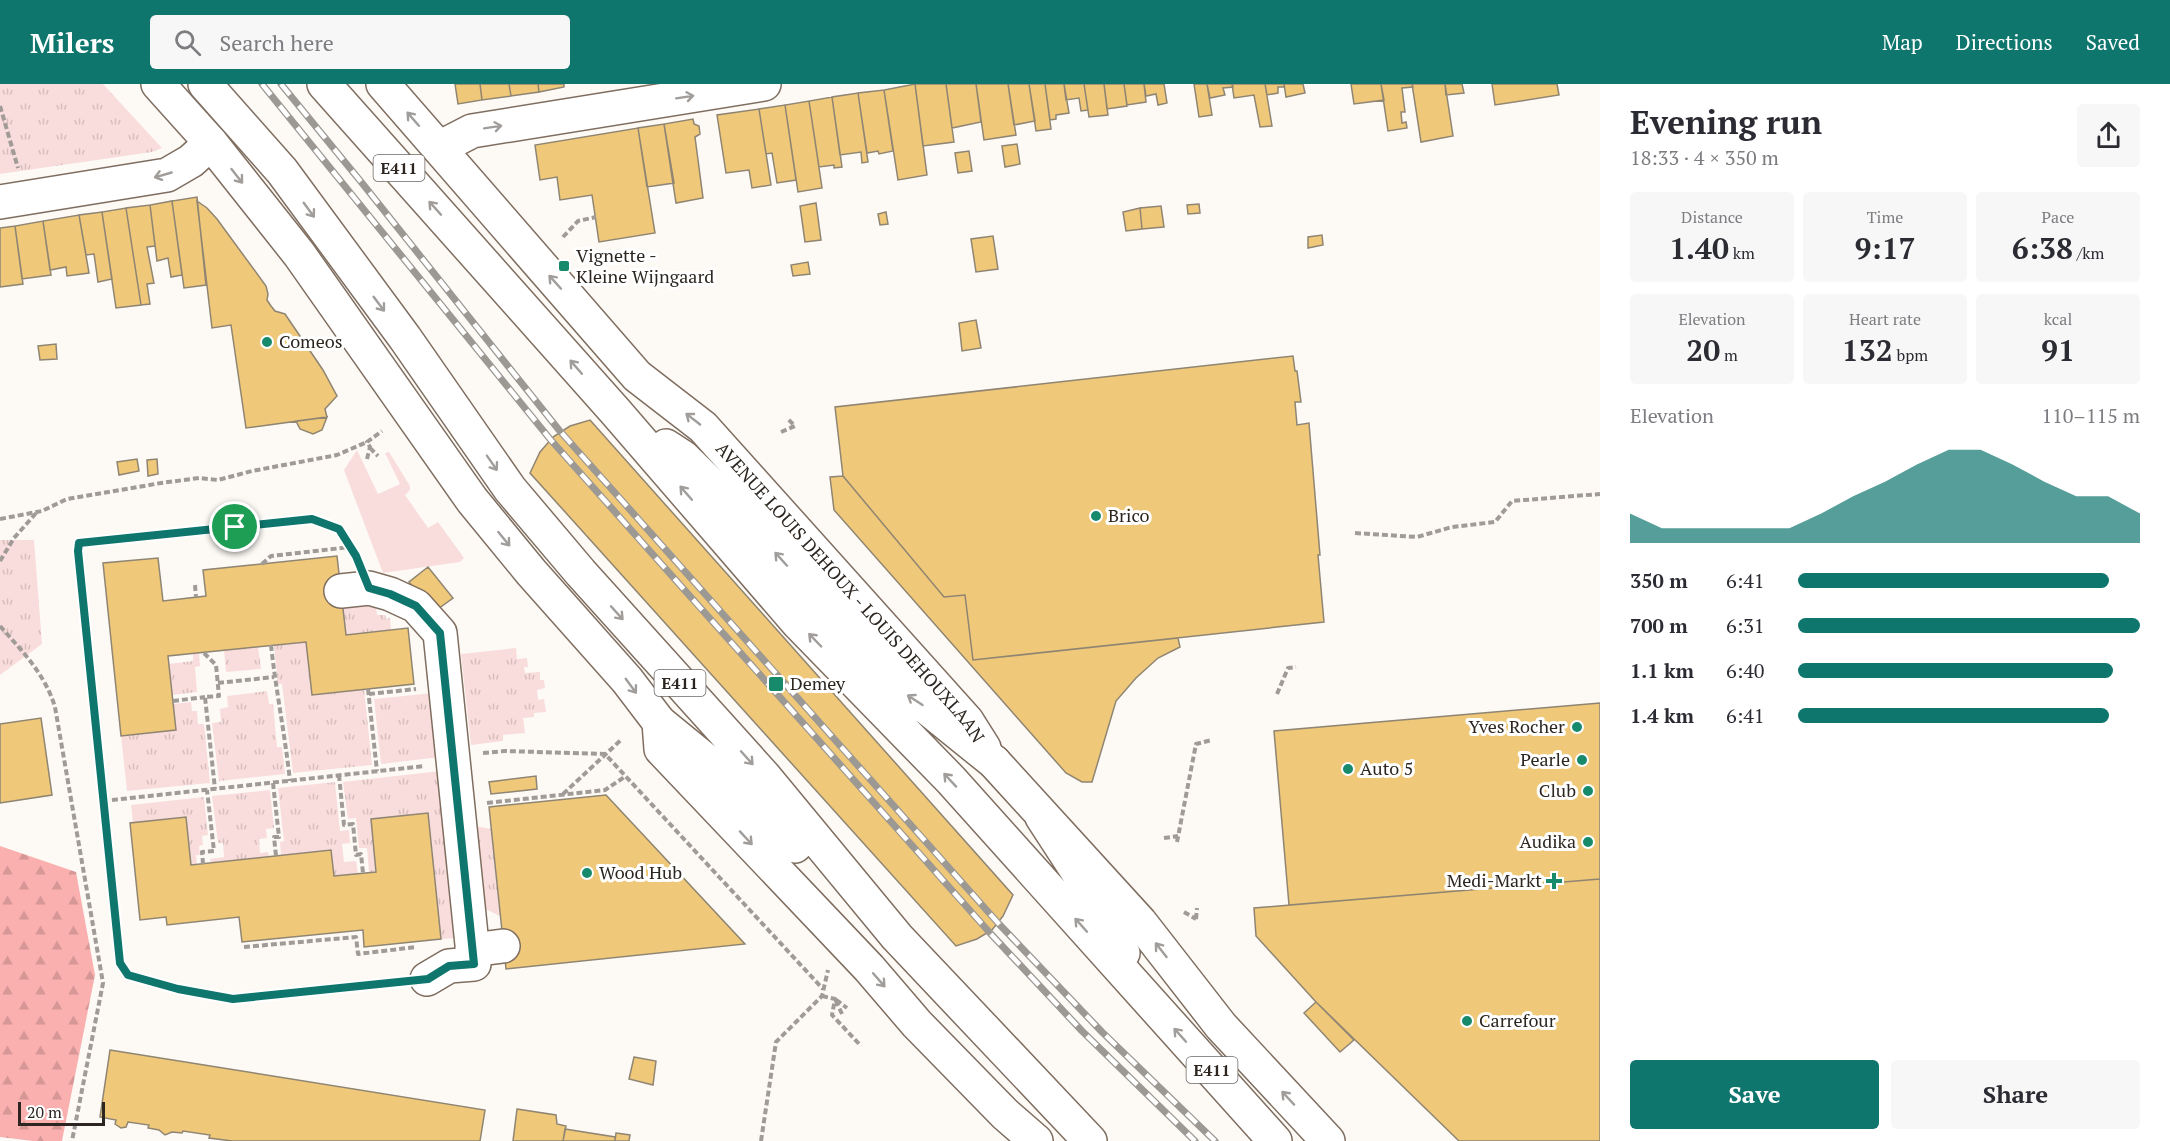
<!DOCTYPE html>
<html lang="en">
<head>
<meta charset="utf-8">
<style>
	:root { --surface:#fff; --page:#f7f7f7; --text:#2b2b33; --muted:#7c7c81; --accent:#0f766e }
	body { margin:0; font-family:"PT Serif",serif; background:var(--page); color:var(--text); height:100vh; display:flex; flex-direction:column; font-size:22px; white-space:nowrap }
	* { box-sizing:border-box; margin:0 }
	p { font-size:20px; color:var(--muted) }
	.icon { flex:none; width:33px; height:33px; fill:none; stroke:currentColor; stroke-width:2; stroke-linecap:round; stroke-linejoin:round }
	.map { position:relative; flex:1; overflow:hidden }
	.sheet { display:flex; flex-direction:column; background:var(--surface); width:570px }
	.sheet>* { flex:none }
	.scale { position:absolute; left:18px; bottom:15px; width:87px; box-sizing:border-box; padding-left:6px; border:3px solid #2d2620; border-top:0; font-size:16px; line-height:21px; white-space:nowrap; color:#2d2620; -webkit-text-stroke:4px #fff; paint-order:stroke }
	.pin { position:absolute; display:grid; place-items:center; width:51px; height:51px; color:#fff; margin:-26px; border:3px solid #fff; border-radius:50%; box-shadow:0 2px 6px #0007 }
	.round { display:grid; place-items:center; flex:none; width:63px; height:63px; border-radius:6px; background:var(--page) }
	.head { display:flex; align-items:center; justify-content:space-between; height:102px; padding:0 30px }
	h1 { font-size:33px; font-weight:700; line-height:45px }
	.metrics { display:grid; grid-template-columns:repeat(3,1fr); gap:9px; height:102px; padding:6px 30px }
	.metrics div { display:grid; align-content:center; border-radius:6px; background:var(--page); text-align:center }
	.metrics b { font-size:30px; font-weight:700 }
	.metrics small { font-size:16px; font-weight:400 }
	.metrics p { font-size:16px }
	.chart { height:168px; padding:12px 30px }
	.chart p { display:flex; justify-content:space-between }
	.chart svg { width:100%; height:108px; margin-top:6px; fill:var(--accent); opacity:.7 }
	.action { display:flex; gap:12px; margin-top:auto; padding:12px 30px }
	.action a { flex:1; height:69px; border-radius:6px; background:var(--accent); color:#fff; font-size:24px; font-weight:700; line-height:69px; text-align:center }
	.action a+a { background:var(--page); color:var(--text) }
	ul { padding:0 30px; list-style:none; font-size:20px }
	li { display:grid; grid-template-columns:96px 72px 1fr; align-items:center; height:45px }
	li i { height:15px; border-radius:8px; background:var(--accent) }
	header { display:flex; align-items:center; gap:36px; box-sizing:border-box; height:84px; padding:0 30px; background:var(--accent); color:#fff }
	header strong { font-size:28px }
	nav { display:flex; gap:33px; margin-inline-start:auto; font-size:21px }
	.search { width:420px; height:54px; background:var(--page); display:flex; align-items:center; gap:15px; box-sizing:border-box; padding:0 21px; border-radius:6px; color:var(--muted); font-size:22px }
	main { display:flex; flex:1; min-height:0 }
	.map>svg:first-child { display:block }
</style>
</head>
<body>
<header>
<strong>Milers</strong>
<div class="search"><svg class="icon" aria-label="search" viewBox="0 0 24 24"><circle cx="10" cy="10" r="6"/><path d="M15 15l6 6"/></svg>Search here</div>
<nav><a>Map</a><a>Directions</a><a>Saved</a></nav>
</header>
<main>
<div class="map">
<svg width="1600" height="1057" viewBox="0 0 1600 1057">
	<defs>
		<pattern id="grass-tufts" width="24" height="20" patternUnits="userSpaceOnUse" patternTransform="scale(1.5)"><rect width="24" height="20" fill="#f9dddc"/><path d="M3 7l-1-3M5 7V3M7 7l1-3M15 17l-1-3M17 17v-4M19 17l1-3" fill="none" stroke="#d6bebc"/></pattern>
		<pattern id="forest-firs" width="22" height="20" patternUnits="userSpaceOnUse" patternTransform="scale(1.5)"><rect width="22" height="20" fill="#f9b0af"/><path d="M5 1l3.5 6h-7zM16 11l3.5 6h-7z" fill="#d69796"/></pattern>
	</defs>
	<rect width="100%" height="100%" fill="#fdfaf6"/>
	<path fill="url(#grass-tufts)" d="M0 0H103L162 64 152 68 0 90Z
		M0 456H34L42 560 0 591Z
		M342 514 368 519V523H376L377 531H385L386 535 390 534 391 546 346 551Z
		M306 558 312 610 364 605 372 681 293 689 282 600H278L274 561Z
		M258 563 261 585 226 588 224 566Z
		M516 564 517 575 527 574 528 583H524L525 589 540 588V596H544L545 604 537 606 538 616 544 615 546 628 534 629V633L523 634 525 649 503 651V657L471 661 461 570Z
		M199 569 200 582 195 583 197 608 172 611 169 580 193 577V570Z
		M267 607 269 620H273L277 663H282L285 690 219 697 212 639 221 638 220 625 228 623 227 612Z
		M433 609 440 673 381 680 374 615Z
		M191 618 192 627H197L198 640H204L210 699 127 707 121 652 176 646 173 620Z
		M440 687 459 854 441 855 428 729 371 735 376 788H369L367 764H359L356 734 348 735 343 698Z
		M335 698 340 747 349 746 350 759 342 760 344 778 356 777 358 790 334 792 331 766 281 771 280 758 284 757 278 704Z
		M270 706 274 744 266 745 267 754 259 755 260 769 268 768 269 772 211 779 210 775 224 773 223 759H218L212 712Z
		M204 713 208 751 202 752 203 761 199 762 200 771H196L197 780 191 781 186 733 133 739 131 721Z
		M470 741 491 745 500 832 479 822Z"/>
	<path fill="url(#forest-firs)" d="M0 762 76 788 95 891 62 1057H33L0 1053Z"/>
	<path fill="#f9dddc" d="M357 366 378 410 400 400 385 369 389 368 410 402V406L405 411 428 444 438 438 464 474 460 478 383 489 344 386Z"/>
	<path fill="#efc879" stroke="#8f8572" stroke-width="1.5" d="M455 0H480L482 16 458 20Z
		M480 0H509L511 12 482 16Z
		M509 0H538L539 8 511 12Z
		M538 0H564V3L539 8Z
		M915 0H946L954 58 923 62Z
		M915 0 927 91 898 96 884 6Z
		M946 0H976L981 38 952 44Z
		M976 0H1008L1016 51 984 56Z
		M1008 0H1029L1035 37 1014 41Z
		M1029 0H1045L1051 45 1036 47Z
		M1045 0H1064L1069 29 1056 31V35L1050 36Z
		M1064 0H1084L1088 26 1081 27 1079 14 1066 16Z
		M1084 0H1104L1108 31 1089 33Z
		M1104 0H1124L1127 22 1107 25Z
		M1124 0H1144L1146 18 1127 21Z
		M1144 0H1164L1167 19 1158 21 1156 10 1146 12Z
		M1194 0H1207L1212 31 1199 33Z
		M1207 0H1232L1233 3 1223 4 1225 11 1210 14Z
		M1232 0H1265L1272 42 1260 43 1254 11 1234 14Z
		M1265 0H1284V3H1278V9L1267 11Z
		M1284 0H1303L1305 9 1286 13Z
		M1351 0H1381L1384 16 1354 20Z
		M1381 0H1412L1413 3 1402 4 1405 28H1401L1402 39 1406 38 1407 44 1388 47Z
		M1412 0H1445L1453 52 1421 58Z
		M1445 0H1462L1464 9 1446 11Z
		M1492 0H1557L1559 11 1495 21Z
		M884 6 893 67 879 70 878 67 867 69 858 9Z
		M858 9 868 78 862 79 861 68 840 71 832 13Z
		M832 13 842 83 834 84V81L819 83 809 17Z
		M809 17 822 104 798 108 785 21Z
		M785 21 796 96 777 99 772 69 766 70 759 25Z
		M759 25 771 101 752 104 749 86 726 89 717 31Z
		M693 35 694 40 699 42 700 50 695 53 703 114 676 119 664 40Z
		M664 40 674 99 647 103 638 44Z
		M638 44 655 149 599 158 592 111 560 116 557 93 540 96 535 61Z
		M1017 60 1020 80 1005 83 1002 62Z
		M969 67 972 87 958 89 955 69Z
		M197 113 206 201 184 204 172 117Z
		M172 117 182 191 171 193 168 174 157 177 150 121Z
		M197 117 207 124 217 135 266 202 268 210 267 216 271 222 275 227 285 230 323 286 337 312 325 325 327 333 246 344 231 241 212 244Z
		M816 119 821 156 805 158 800 122Z
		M1199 120 1200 129 1188 130 1187 121Z
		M150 121 155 162 147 163 154 199 147 200 150 220 141 221 126 124Z
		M1161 122 1164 143 1142 145 1140 124Z
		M126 124 141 221 116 224 102 128Z
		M1140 124 1142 145 1126 147 1123 128Z
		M102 128 112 195 98 198 94 170 86 171 79 131Z
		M886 128 888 140 880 141 878 130Z
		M79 131 89 189 67 192 66 183 50 186 43 137Z
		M43 137 51 191 22 195 15 142Z
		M15 142 23 200 0 203V144Z
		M1322 151 1323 161 1308 164V153Z
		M993 152 998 185 976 188 971 155Z
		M808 178 810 190 793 192 791 181Z
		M976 236 981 264 962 267 959 239Z
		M56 260 57 275 40 276 38 262Z
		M1293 272 1295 287H1297L1301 318H1295L1297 341 1309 339 1320 471H1318L1324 538 973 576 965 511 944 513 843 392 835 323Z
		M327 333 322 346 313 350 300 345 296 337Z
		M590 336 1013 811 1003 832 992 846 977 855 956 862 530 389 540 368 553 353 570 342Z
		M137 375 139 387 119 391 117 378Z
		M157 375 158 390 148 392 147 376Z
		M843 392 944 513 965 511 973 576 1178 554 1180 563 1158 574 1136 594 1116 617 1092 698H1082L1066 689 834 426 830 393Z
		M337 472 346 551 408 544 414 600 312 611 306 558 168 572 176 646 121 652 103 479 158 474 163 517 206 512 203 486Z
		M428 483 453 514 438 525 427 521 409 498Z
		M1600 619V795L1289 821 1274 647Z
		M41 634 52 711 0 719V640Z
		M536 692 537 705 491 710 489 698Z
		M606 711 745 860 506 885 489 723Z
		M428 729 441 855 364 863 363 846 242 858 239 833 167 841 166 833 140 836 130 739 186 733 191 781 331 766 334 792 376 788 371 735Z
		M1600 795V1057H1459L1316 918 1256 852 1254 824Z
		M1316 918 1354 956 1340 968 1304 929Z
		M110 966 485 1026 480 1057H232L209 1054 210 1051 183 1047 182 1049 172 1048 165 1051 159 1046 148 1044 149 1041 128 1038 126 1043 121 1044 115 1040 116 1036 100 1033Z
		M634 973 656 977 653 1001 629 995Z
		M517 1025 556 1031 557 1040 566 1042 563 1057H513Z
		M565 1045 615 1053V1057H563Z
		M616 1049 630 1051 629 1057H615Z"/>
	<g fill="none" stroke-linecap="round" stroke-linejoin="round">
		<g stroke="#7f6e60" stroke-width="36">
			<g id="minor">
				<path d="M158 0 211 59 299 170 472 416 531 488 627 596 659 638 661 665 869 884 917 940 1005 1030 1036 1057"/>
				<path id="s1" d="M383 0 637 292 703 343 967 637 984 664"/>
				<path d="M439 64 472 47 764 0"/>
				<path d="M0 118 167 91 191 77 211 59"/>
				<path d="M341 507 369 504 390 510 416 522 440 549 474 880 449 882 427 895"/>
				<path d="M472 866 503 862"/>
			</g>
		</g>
		<g stroke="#7f6e60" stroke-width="36">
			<path id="major" d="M994 678 1140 838 1221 942 1328 1057"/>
		</g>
		<g stroke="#7f6e60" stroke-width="36">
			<path id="highway" d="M205 0 282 87 405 254 510 405 581 489 764 692 897 853 1090 1057
				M324 0 615 327 798 539 951 696 1275 1057
				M666 362 683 373 751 440 902 608 927 624 994 678
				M659 638 746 709 795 762
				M1042 733 1094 813 1123 869"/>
		</g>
		<path stroke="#a09b97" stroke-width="4" stroke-dasharray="6 3" stroke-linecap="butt" d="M0 22 18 84
			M563 153 578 137 596 133
			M781 348 795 342 788 335
			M370 364 378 372
			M367 375 370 363 367 358 382 347
			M0 435 42 427 67 415 161 399 199 394 218 396 252 387 337 371 367 358
			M1355 449 1417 453 1452 443 1495 438 1512 417 1600 410
			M357 476 339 445 312 435 79 459 78 467 120 879 128 891 178 905 233 915 396 898
			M0 477 14 454 37 428
			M262 480 271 472 351 463
			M195 501 196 513
			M0 542C22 567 45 590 55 623L103 899 72 1057
			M271 561C276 607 285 651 290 697
			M204 569 216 581 219 612 205 613 215 705
			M218 599 274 593
			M368 605 377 687
			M369 610 416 605
			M1277 610 1288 584 1296 583
			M173 617 205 613
			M483 669 505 667 605 670 823 905
			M339 691 344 741 353 740 356 771 361 770 363 789
			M273 699 279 753H274L276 772
			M563 710 622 655
			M103 717 425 682
			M487 719 605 706 626 692
			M1164 754 1178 752
			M1177 758 1196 660 1212 656
			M203 780 202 768 214 767 207 706
			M1184 828 1196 835
			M1196 835 1197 824
			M244 863 356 853 358 870 416 863
			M822 912 835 915 832 931 861 962
			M842 930 835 915 847 924
			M761 1057 776 958 822 912 828 886"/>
		<use href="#minor" stroke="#fff" stroke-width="33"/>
		<use href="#major" stroke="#fff" stroke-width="33"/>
		<use href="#highway" stroke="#fff" stroke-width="33"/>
		<g stroke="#9c9893" stroke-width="7">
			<path id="rail" d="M262 0 550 355 990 849 1082 947 1195 1057
				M281 0 362 99 559 346 999 840 1102 948 1215 1057"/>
		</g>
		<use href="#rail" stroke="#fff" stroke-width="4.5" stroke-dasharray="14" stroke-linecap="butt"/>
	</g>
	<defs><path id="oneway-shaft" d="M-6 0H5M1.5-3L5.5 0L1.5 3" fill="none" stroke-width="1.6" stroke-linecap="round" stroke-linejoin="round" transform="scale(1.5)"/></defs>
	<g stroke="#a09d9b">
		<use href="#oneway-shaft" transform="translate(685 13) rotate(-9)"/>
		<use href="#oneway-shaft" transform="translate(413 35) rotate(-131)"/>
		<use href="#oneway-shaft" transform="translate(493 43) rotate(-9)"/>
		<use href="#oneway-shaft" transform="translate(163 91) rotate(164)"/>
		<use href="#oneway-shaft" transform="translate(237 92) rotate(52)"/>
		<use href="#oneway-shaft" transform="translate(435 124) rotate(-132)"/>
		<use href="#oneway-shaft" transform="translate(309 126) rotate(54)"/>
		<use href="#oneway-shaft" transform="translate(555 198) rotate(-132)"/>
		<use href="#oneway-shaft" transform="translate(379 220) rotate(53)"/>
		<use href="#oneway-shaft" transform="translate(576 283) rotate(-131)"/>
		<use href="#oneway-shaft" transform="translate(693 335) rotate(-142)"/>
		<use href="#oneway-shaft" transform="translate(492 379) rotate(55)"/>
		<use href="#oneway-shaft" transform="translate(686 409) rotate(-131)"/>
		<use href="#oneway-shaft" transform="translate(504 455) rotate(51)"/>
		<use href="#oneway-shaft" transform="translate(781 475) rotate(-132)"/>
		<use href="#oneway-shaft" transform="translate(617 529) rotate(48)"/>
		<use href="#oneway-shaft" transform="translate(815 556) rotate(-134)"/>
		<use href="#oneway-shaft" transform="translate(631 602) rotate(54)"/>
		<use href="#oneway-shaft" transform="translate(915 616) rotate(-147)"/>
		<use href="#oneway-shaft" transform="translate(747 674) rotate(48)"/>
		<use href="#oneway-shaft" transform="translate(950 696) rotate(-133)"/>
		<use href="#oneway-shaft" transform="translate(746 754) rotate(47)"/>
		<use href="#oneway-shaft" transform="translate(1081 841) rotate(-132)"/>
		<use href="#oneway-shaft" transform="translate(1161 866) rotate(-128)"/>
		<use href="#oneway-shaft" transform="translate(879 896) rotate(49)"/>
		<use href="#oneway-shaft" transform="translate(1180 951) rotate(-132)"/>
		<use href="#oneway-shaft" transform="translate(1288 1014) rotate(-133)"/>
	</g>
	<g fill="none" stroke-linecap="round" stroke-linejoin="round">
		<g stroke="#fff" stroke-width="12">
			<path id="route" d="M312 435 339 445 356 472 369 504 390 510 416 522 440 549 474 880 449 882 428 895 233 915 178 905 128 891 120 879 78 467 79 459Z"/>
		</g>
		<use href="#route" stroke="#0f766e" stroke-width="8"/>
	</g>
	<g fill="#168a6b" stroke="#fff" stroke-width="2">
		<rect x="558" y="176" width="12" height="12" rx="3"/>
		<circle cx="267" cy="258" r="6"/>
		<circle cx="1096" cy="432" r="6"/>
		<rect x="768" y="592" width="16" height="16" rx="3"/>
		<circle cx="1577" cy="643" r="6"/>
		<circle cx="1582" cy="676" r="6"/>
		<circle cx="1348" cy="685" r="6"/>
		<circle cx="1588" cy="707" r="6"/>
		<circle cx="1588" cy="758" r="6"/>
		<circle cx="587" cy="789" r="6"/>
		<path d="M1551 788h6v6h6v6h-6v6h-6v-6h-6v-6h6z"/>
		<circle cx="1467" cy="937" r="6"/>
	</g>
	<g text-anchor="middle" stroke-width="6" stroke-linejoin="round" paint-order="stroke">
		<g fill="#fff" stroke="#6c6763" stroke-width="1.5">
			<rect x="373.5" y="71" width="51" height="26" rx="4.5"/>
			<rect x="654.5" y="586" width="51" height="26" rx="4.5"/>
			<rect x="1186.5" y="973" width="51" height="26" rx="4.5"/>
		</g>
		<g font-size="16" font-weight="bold" fill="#2d2620">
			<text x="399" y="90">E411</text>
			<text x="680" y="605">E411</text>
			<text x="1212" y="992">E411</text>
		</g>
		<g font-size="18" fill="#2d2620" stroke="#fff" text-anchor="start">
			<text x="576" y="178">Vignette -<tspan x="576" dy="21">Kleine Wijngaard</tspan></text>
			<text x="279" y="264">Comeos</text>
			<text x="1108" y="438">Brico</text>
			<text x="790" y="606">Demey</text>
			<text x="1565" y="649" text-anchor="end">Yves Rocher</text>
			<text x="1570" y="682" text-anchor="end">Pearle</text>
			<text x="1360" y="691">Auto 5</text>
			<text x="1576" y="713" text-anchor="end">Club</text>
			<text x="1576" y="764" text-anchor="end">Audika</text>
			<text x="599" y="795">Wood Hub</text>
			<text x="1542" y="803" text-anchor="end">Medi-Markt</text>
			<text x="1479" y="943">Carrefour</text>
		</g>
		<g font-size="18" fill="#2d2620" stroke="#fff">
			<text dy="6" stroke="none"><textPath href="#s1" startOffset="692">AVENUE LOUIS DEHOUX - LOUIS DEHOUXLAAN</textPath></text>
		</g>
	</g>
</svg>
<div class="scale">20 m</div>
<div class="pin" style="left:235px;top:443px;background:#1e9e55"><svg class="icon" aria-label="arrive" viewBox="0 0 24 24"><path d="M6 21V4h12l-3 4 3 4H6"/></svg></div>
</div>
<section class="sheet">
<div class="head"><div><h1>Evening run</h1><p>18:33 · 4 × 350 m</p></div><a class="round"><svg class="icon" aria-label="share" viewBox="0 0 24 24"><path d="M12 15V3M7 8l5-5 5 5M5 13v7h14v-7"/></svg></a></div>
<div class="metrics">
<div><p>Distance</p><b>1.40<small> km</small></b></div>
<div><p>Time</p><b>9:17</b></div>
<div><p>Pace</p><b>6:38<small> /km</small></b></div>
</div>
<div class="metrics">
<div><p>Elevation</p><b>20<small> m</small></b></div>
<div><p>Heart rate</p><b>132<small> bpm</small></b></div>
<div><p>kcal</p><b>91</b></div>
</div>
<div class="chart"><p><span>Elevation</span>110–115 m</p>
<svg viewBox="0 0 160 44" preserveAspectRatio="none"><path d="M0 44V32L10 38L20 38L30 38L40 38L50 38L60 32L70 25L80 19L90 12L100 6L110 6L120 12L130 19L140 25L150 25L160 32V44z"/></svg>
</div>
<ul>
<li><b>350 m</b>6:41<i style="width:91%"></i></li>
<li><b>700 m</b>6:31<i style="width:100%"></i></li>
<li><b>1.1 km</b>6:40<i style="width:92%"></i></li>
<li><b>1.4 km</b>6:41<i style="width:91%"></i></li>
</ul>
<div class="action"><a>Save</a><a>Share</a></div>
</section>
</main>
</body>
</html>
